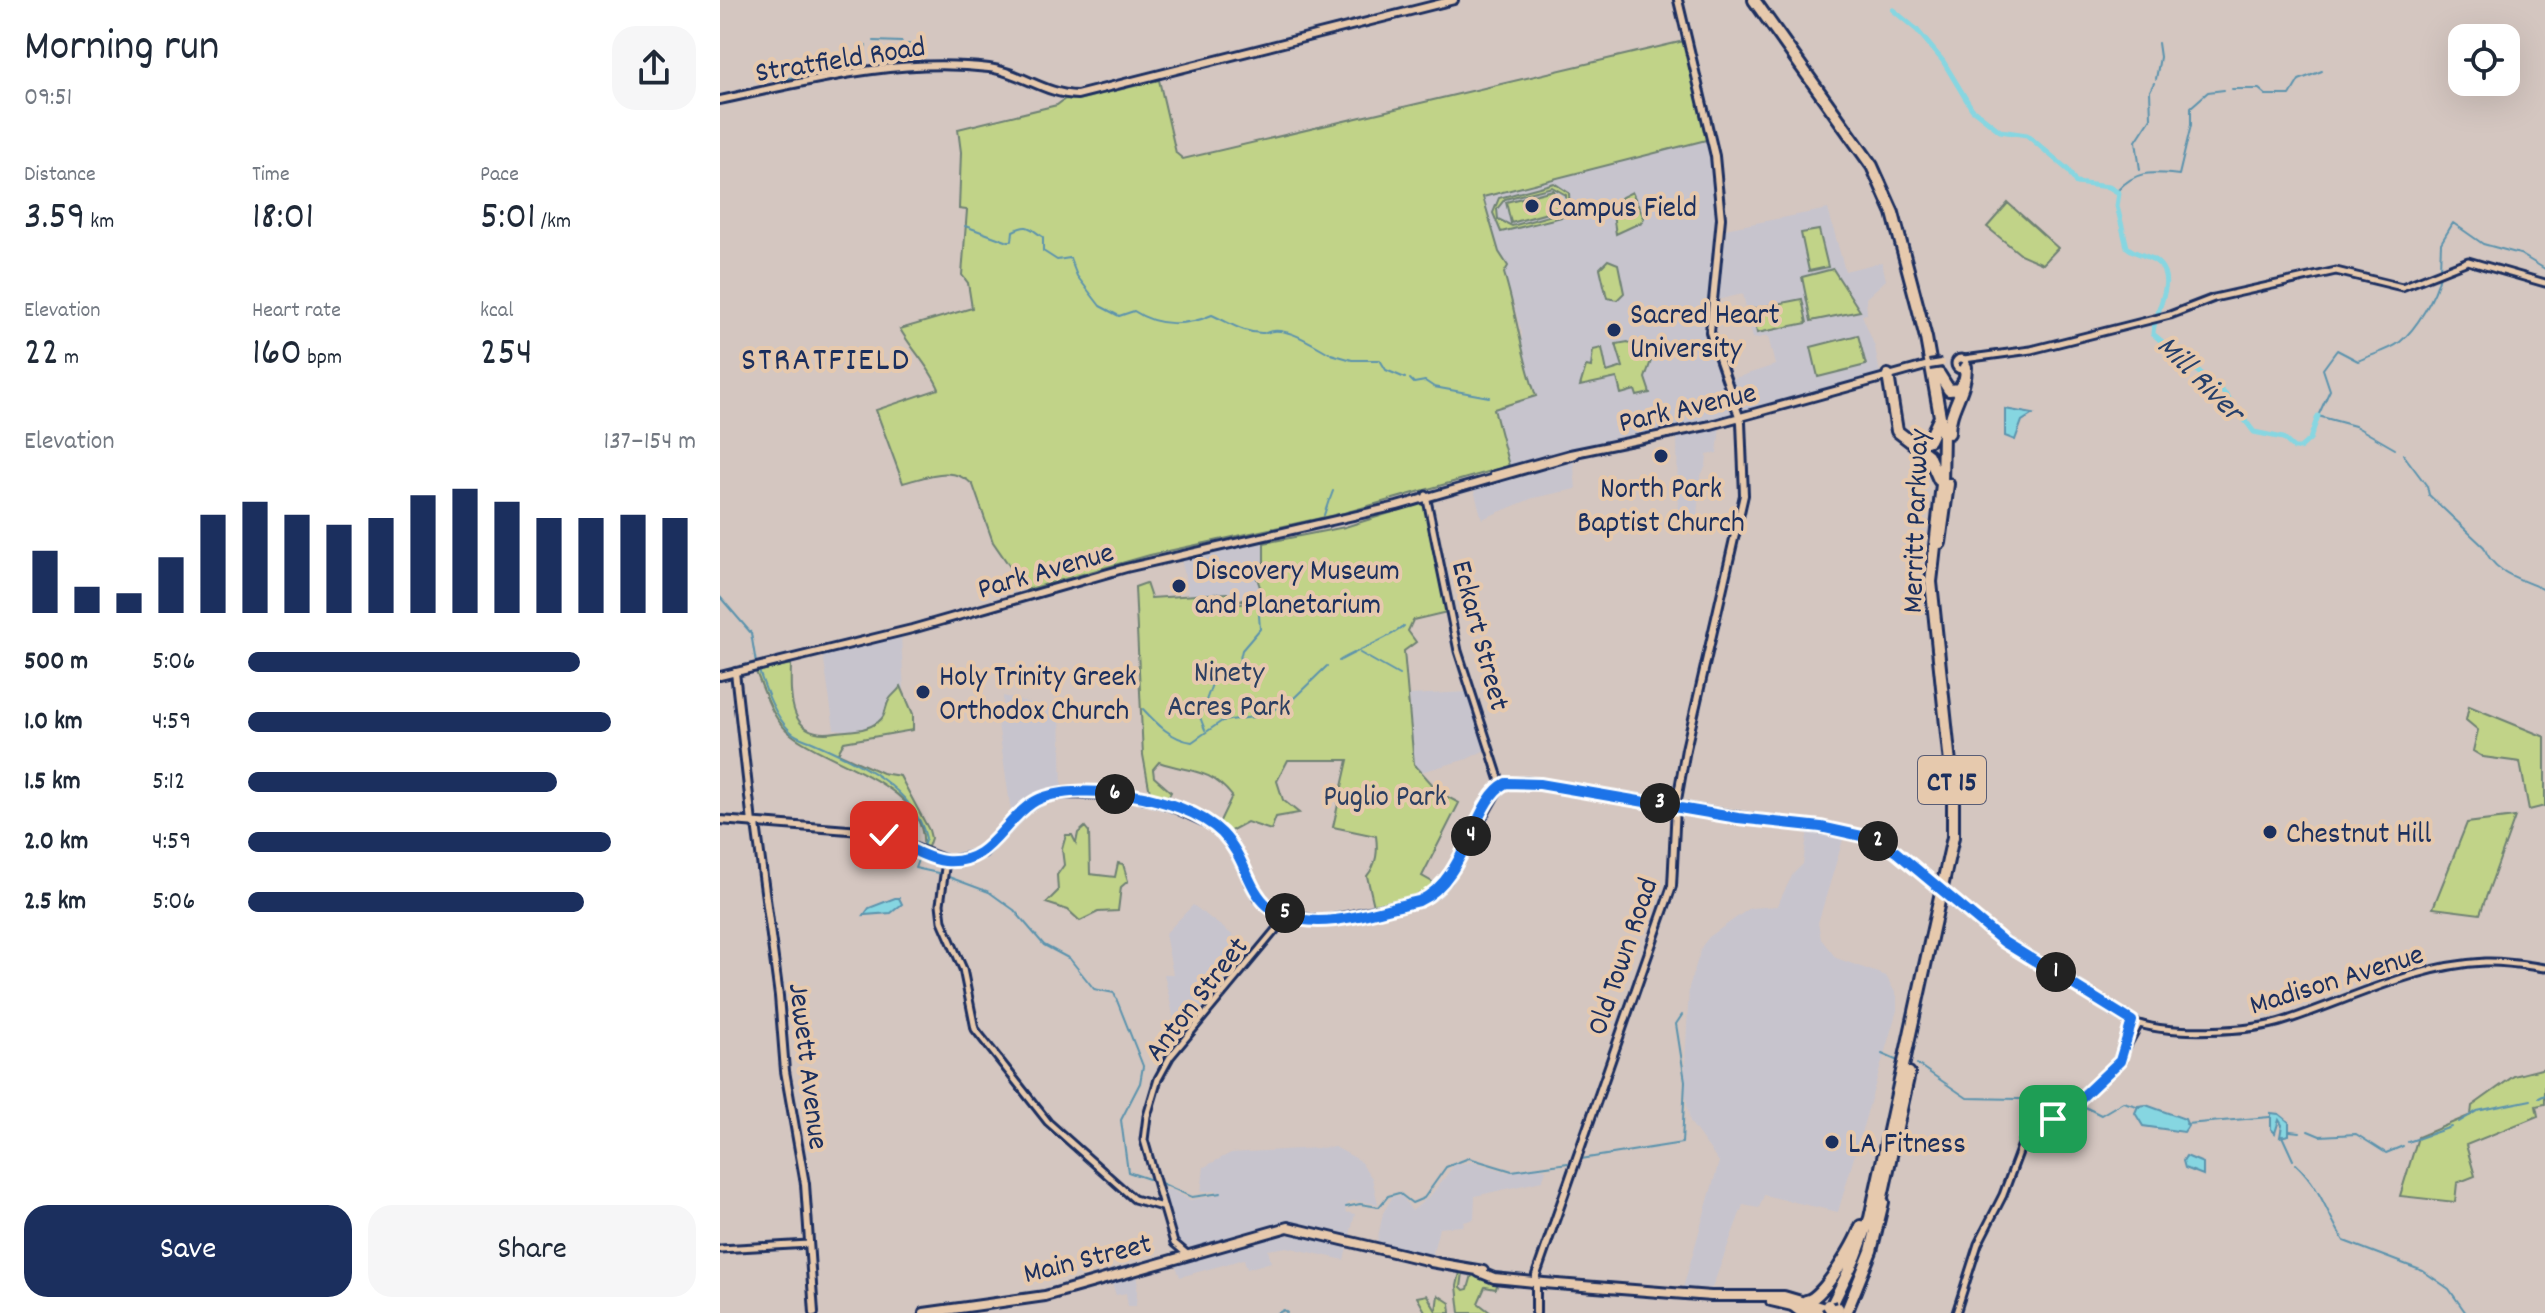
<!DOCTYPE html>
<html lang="en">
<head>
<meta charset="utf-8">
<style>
	:root { --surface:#fff; --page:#f6f6f7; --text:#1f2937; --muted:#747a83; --accent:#1b2f5e }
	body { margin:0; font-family:Dekko,sans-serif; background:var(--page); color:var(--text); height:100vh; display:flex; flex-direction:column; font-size:30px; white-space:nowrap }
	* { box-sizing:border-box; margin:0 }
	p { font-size:26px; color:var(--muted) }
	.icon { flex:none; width:44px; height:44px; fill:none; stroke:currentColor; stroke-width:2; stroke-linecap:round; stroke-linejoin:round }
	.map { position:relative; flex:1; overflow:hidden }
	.side { display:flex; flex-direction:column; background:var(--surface); width:720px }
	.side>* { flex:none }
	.controls { position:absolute; left:1728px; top:24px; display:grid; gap:16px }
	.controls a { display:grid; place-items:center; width:72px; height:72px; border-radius:16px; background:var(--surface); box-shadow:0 8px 32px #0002; font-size:40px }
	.pin { position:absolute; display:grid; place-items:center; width:68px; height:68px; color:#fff; margin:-34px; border-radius:16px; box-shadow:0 4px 12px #0006 }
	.km { position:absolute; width:40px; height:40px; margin:-20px; border-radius:50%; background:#222; color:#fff; font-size:22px; line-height:40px; text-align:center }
	.round { display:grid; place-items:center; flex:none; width:84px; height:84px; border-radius:24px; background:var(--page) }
	.summary { display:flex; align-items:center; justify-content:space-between; height:136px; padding:0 24px }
	h1 { font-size:44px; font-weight:600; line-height:60px }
	.figures { display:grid; grid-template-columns:repeat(3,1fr); gap:12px; height:136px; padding:8px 24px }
	.figures div { display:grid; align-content:center }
	.figures b { font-size:40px; font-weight:600 }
	.figures small { font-size:22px; font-weight:400 }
	.figures p { font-size:22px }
	.chart { height:224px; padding:16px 24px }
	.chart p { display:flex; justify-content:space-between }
	.chart svg { width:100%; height:144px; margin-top:8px; stroke:var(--accent); stroke-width:6 }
	.action { display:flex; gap:16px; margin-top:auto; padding:16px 24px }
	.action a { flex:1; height:92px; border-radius:24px; background:var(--accent); color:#fff; font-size:32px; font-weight:600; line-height:92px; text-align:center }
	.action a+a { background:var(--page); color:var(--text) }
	ul { padding:0 24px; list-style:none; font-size:26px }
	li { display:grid; grid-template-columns:128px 96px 1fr; align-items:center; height:60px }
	li i { height:20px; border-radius:10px; background:var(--accent) }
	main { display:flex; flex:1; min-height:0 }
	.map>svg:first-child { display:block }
</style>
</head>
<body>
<main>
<section class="side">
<div class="summary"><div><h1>Morning run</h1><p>09:51</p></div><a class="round"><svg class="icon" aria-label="share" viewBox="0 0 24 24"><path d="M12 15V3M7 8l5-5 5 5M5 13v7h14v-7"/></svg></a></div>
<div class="figures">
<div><p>Distance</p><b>3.59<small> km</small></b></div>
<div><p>Time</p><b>18:01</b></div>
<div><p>Pace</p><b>5:01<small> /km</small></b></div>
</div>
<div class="figures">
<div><p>Elevation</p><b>22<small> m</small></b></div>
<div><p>Heart rate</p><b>160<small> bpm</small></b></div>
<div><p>kcal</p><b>254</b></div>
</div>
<div class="chart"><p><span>Elevation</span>137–154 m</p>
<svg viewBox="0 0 160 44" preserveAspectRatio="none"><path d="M5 44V25M15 44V36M25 44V38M35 44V27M45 44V14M55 44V10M65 44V14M75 44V17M85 44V15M95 44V8M105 44V6M115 44V10M125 44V15M135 44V15M145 44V14M155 44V15"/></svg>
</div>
<ul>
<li><b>500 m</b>5:06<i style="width:74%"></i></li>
<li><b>1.0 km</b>4:59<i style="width:81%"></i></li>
<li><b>1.5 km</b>5:12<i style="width:69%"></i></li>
<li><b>2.0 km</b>4:59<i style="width:81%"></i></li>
<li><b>2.5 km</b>5:06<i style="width:75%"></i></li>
</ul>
<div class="action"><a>Save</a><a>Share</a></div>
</section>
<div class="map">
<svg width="1825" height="1313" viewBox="0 0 1825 1313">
	<rect width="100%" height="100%" fill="#d4c6c0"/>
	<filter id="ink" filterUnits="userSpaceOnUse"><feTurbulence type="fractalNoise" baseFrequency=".0125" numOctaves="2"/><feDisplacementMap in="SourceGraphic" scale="16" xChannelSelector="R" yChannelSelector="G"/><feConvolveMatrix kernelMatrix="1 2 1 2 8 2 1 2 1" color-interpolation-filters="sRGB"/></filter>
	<g filter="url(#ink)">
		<path fill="#c7c4cd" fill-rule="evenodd" d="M990 139 998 214 987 331 1003 382 1055 365 1048 336 1033 339 1023 294 996 300 1005 229 1108 209 1125 271 1162 262 1166 280 1146 298 1147 314 1142 315 1155 347 1160 374 1001 417 997 453 987 455 986 466 980 477 977 518 968 522 958 523 957 434 853 456 856 489 813 498 762 519 752 483 790 472 774 409 815 396 800 350 802 333 784 272 788 266 779 252 763 197Z
			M552 540 557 597 517 605 507 593 469 596 461 558Z
			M181 636 186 728 154 733 114 729 103 654Z
			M749 692 767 749 747 759 701 772 694 764 689 695Z
			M283 696 340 711 342 791 315 797 292 818 277 716 284 714Z
			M1088 829 1125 833 1098 923 1101 939 1116 958 1166 976 1177 996V1010L1118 1212 1044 1195 1039 1208 1023 1205 992 1288H963L999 1162 970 1122 964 1085 969 987 982 946 989 937 1030 908 1057 906 1073 874 1083 864Z
			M473 905 535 952 459 1042 444 974H453L445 934Z
			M615 1147 639 1160 652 1178 658 1204 632 1201 627 1204 625 1212 635 1214 624 1260 567 1247 548 1250 551 1262 527 1269 524 1259 460 1277 456 1266 458 1244 440 1190H452L470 1200 498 1195 495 1191 481 1192 484 1167 511 1153ZM565 1224 579 1225 620 1235 617 1243 575 1234 543 1238 544 1230Z
			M753 1162 788 1172 815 1166 826 1170 822 1181 755 1196 754 1219 744 1222 743 1226 719 1228 712 1256 657 1242 663 1213 673 1196H682L692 1211 711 1195 735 1164Z
			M418 1276 416 1306H408L406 1293 396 1295 392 1283Z"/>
		<path fill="#c1d388" stroke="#6e8173" stroke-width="2" fill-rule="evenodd" d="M964 41 990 139 763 197 779 252 788 266 784 273C797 315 801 355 816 396L774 409 789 466 624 513 430 555 306 590 273 542 253 485C233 464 207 477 183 483L156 410 219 389C210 367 192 350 180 329L252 308 248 283 242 275 247 210 239 209 241 152 238 129 337 105 345 99 358 100 439 80 456 153 463 159Z
			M834 183 849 193 850 215 781 232 773 213 779 198ZM832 187 846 195V206L839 213 792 226 778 219 777 209 785 199Z
			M833 190 838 210 791 223 786 202Z
			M912 192 924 218 922 222 896 234 892 208 902 197Z
			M1288 203 1338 248 1323 264 1300 254 1267 227Z
			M1099 230 1108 267 1089 271 1081 233Z
			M888 260 898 264 904 293 897 300 887 298 880 268Z
			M1113 269 1140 311 1091 321 1082 277Z
			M1082 299 1087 323 1037 333 1032 309Z
			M1138 335 1146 365 1098 377 1091 347Z
			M908 342 932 358 925 378 930 393 917 396 915 390 901 394 897 378 860 386 866 366 871 367 873 350 882 348 887 372 903 367 896 344Z
			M702 503 706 505 727 612 693 620 688 631 696 642 684 651 694 764 720 793 739 803 702 876 716 884 699 896 654 906 647 876C657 864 658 851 656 836L613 827 628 760H568L557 781 563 800 579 813 556 817 551 830 527 822 507 833 499 823 512 796C489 767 470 773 439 762L433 769 434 777 451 792 447 799 430 793 423 755 415 587 426 583 431 598 507 593 517 605 544 599 517 601 538 594 541 590 535 572 544 562V543L625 527Z
			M71 664C70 699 69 740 116 732 131 730 144 732 158 722 167 715 164 709 169 700 171 696 178 691 181 686L193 714V730L124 742 118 753 162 773 180 776 209 830 211 838 208 847 203 846C208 785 109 764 72 735 52 720 46 695 36 672Z
			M1749 706 1825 737V806L1809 810 1800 762 1763 757 1753 751 1758 730 1746 720Z
			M1795 817 1760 914 1713 908 1747 823Z
			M365 827 369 832 370 874 395 877 398 863 403 864 408 881 401 887 398 911 378 912 360 921 348 910 326 903 338 891 337 875 344 865 342 849 346 835H352L356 843 358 833Z
			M1825 1068V1104L1816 1106 1818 1116 1746 1145 1755 1176 1737 1183 1735 1202 1680 1196 1698 1137 1751 1115 1752 1106 1794 1076Z
			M740 1272 743 1273 741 1287 744 1290 748 1289 752 1275 778 1282 776 1289 765 1287 758 1303 771 1313H740L737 1286Z
			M707 1295 716 1311 718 1295 730 1303 731 1313H706L697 1297Z"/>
		<path fill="#86d6e1" stroke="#5b93ad" stroke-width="2" d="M1285 409 1313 414 1302 421 1295 440 1285 436Z
			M175 898H179L182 904 171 913 144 915 149 908Z
			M1426 1105 1465 1119 1468 1126 1464 1132 1423 1126 1415 1113 1418 1106Z
			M1551 1113 1559 1114 1569 1122V1135L1560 1137 1562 1125 1559 1120 1555 1133 1551 1129Z
			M1466 1156 1483 1163V1175L1465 1168 1463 1161Z"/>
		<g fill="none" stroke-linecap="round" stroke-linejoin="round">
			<path stroke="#5b93ad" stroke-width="2" d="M154 41 182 42
				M188 44 199 47
				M112 61 126 55 133 58 146 46
				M1436 79 1440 57 1438 43
				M60 82 103 65
				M1512 89H1539L1546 95H1570L1579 80 1602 71
				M1420 170 1416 141 1431 118 1430 91 1434 83
				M1397 191C1416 170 1430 172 1459 175L1471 125V107L1488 92 1504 90
				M245 226 286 241
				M288 241H292L293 231C309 223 309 228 323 237V251L337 260 350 258 357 276 380 306 399 316 414 311C438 327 467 326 492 315 512 324 525 334 544 333
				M1720 269 1721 243 1733 223 1763 244 1800 254 1825 269
				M546 333C563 324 591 343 609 353
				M611 354 632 360H660L666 370 685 378
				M690 379 694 383 705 381 714 387 769 397
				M1675 449 1635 426 1598 416 1610 390 1603 369 1617 350 1638 361C1650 355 1669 351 1680 342 1696 329 1716 296 1720 275
				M1683 454 1707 486 1709 495 1764 547C1773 574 1802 579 1825 590
				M610 499 613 491
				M604 515 609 500
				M0 597 31 633 36 663
				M640 653 679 675
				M619 661C637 650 669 639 684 626
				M39 671C46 691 55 716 70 731 76 737 84 739 92 742 136 761 194 787 206 838L195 868 218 873 269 892 294 910 324 945 350 959 374 989 394 993 423 1066 420 1083 401 1120 408 1172 429 1179
				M423 709C437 724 451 739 472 742L502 721 542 716 573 699 607 666
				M485 730 480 717 492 684 519 663 522 650 540 629 539 615
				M1162 1054 1178 1061
				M1197 1064 1247 1098 1351 1100 1381 1115 1403 1102 1420 1107
				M1819 1098 1825 1095
				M1739 1122 1757 1111 1811 1100
				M1466 1124 1550 1117
				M1570 1131 1580 1132
				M1588 1131 1600 1136 1636 1134 1666 1153 1683 1146
				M1562 1136 1573 1160
				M1688 1142 1731 1127
				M861 1159 962 1143 965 1081 956 1024 962 1015
				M1576 1164C1601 1188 1606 1212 1624 1241L1703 1271 1729 1289 1746 1313
				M441 1183 472 1197 501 1193
				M626 1207 640 1204 659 1207 668 1196 679 1193 692 1203 704 1198 726 1167 749 1158 792 1171 848 1163
				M558 1313 564 1310 567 1313"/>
			<path stroke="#86d6e1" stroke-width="5" d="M1173 10 1197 30 1223 61 1252 109 1280 131 1307 135 1348 170 1356 183 1389 187 1399 193 1397 206 1407 247C1416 256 1431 254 1440 265 1456 284 1433 314 1433 334L1505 394 1534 432 1563 438 1574 448H1580L1590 439 1598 416"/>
			<g stroke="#1b2f5e" stroke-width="11">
				<path id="tertiary" d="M1244 359 1311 350 1450 315 1494 298 1616 271 1682 287 1748 261 1825 283
					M706 495 738 651 781 784
					M956 806 1146 836 1176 852 1210 881
					M226 861 220 904 222 921 243 969 255 1029 328 1122 414 1199 442 1207
					M1235 903C1268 932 1302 953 1340 974 1365 988 1385 1010 1411 1021 1446 1036 1532 1032 1567 1020 1631 999 1696 965 1765 962 1785 961 1805 965 1825 968
					M0 1249 89 1244
					M468 1255 454 1243 424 1140 427 1116 438 1079 450 1057 568 915
					M1236 1313 1258 1244 1283 1195 1305 1136 1316 1126 1344 1114 1396 1065 1419 1024"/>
			</g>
			<g stroke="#1b2f5e" stroke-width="12">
				<path id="secondary" d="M0 100C89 81 177 57 269 68 300 72 325 94 357 95L734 0
					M1235.5 364a5.5 5.5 0 1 1 11 0a5.5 5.5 0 1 1-11 0Z
					M774 475 850 454 991 425 1209 365
					M15 672 32 823
					M0 676 192 629 406 568 677 506 855 455
					M0 820 154 832 229 861 263 853 304 810 324 797 338 794 413 795 448 805 494 826 512 845 538 898 568 915 602 921 692 902 713 894 727 880 781 784 806 782 956 806
					M36 824 59 996 65 1071 85 1184 94 1313
					M816 1313V1275L952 886 956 806 966 749 1024 495 1021 422 990 332 1001 218 995 156 958 0"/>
			</g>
			<g stroke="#1b2f5e" stroke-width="14">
				<path id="primary" d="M711 1262 763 1271
					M759 1272 774 1278 824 1283 991 1296H1064L1105 1308
					M1051 1301 1102 1313
					M204 1313 325 1296 568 1227 715 1262"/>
			</g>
			<g stroke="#1b2f5e" stroke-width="16">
				<path id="motorway" d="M1034 0 1152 166 1173 213 1206 338 1223 433 1222 484 1211 582 1233 792V837L1150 1218 1136 1256 1108 1313
					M1219 374 1229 390 1239 389 1243 382
					M1168 375 1177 431 1208 455 1219 480
					M1229 433C1229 408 1246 392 1246 367
					M1190 439 1201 443 1209 440 1219 419
					M1220 543 1228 484
					M1160 1206 1189 1073
					M1086 1301C1103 1299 1135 1243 1141 1226
					M1070 1303 1083 1313
					M1126 1313 1151 1251 1163 1202"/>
			</g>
			<use href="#tertiary" stroke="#e6c9ad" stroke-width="5"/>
			<use href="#secondary" stroke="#e6c9ad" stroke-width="6"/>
			<use href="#primary" stroke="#e6c9ad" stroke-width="8"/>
			<use href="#motorway" stroke="#e6c9ad" stroke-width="10"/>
			<g stroke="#1b2f5e" stroke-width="11" stroke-linecap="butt">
				<path id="tertiary-bridge" d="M1210 881 1235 903"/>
			</g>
			<g stroke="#1b2f5e" stroke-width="12" stroke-linecap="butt">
				<path id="secondary-bridge" d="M1209 365 1222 363"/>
			</g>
			<g stroke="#1b2f5e" stroke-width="16" stroke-linecap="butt">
				<path id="motorway-bridge" d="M1108 1305 1111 1310 1118 1308"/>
			</g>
			<use href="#tertiary-bridge" stroke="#e6c9ad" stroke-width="5"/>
			<use href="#secondary-bridge" stroke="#e6c9ad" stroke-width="6"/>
			<use href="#motorway-bridge" stroke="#e6c9ad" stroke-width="10"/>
		</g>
	</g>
	<g fill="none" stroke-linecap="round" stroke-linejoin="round" filter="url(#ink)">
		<g stroke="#fff" stroke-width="16">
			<path id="route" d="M164 835C182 843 205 859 225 861 270 865 280 824 312 803 336 787 386 791 413 795 442 800 481 812 502 833 538 870 522 919 598 921 631 921 667 908 699 901 748 879 753 799 786 783L820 784 1018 818 1101 827 1155 839 1176 852 1284 942 1412 1021 1400 1061 1344 1114 1333 1119"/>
		</g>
		<use href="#route" stroke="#1a73e8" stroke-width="10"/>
	</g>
	<g fill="#1b2f5e" stroke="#e6c9ad" stroke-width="3">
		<circle cx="812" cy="206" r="8"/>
		<circle cx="894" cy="330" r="8"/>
		<circle cx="941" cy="456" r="8"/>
		<circle cx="459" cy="586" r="8"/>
		<circle cx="203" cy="692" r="8"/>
		<circle cx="1550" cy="832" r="8"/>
		<circle cx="1112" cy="1142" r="8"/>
	</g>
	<g text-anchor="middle" stroke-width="8" stroke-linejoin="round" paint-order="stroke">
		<rect fill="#e6c9ad" stroke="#585d76" stroke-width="2" x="1198" y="756" width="68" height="48" rx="6"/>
		<g font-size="28" font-weight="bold" fill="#1b2f5e">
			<text x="1232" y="790">CT 15</text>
		</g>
		<g font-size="30" fill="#1b2f5e" stroke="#e6c9ad">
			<text transform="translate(120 58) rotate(-9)" y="10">Stratfield Road</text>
			<text transform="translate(967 406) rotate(-13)" y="10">Park Avenue</text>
			<text transform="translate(1194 521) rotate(-88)" y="10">Merritt Parkway</text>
			<text transform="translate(325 569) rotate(-16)" y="10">Park Avenue</text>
			<text transform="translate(762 635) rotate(75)" y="10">Eckart Street</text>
			<text transform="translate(901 956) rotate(-71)" y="10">Old Town Road</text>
			<text transform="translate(1616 978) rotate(-17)" y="10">Madison Avenue</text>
			<text transform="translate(475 998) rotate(-52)" y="10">Anton Street</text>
			<text transform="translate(90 1066) rotate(83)" y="10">Jewett Avenue</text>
			<text transform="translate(367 1257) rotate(-14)" y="10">Main Street</text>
		</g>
		<g font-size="30" fill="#1b2f5e" stroke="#e6c9ad" text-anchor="start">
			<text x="828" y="216">Campus Field</text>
			<text x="910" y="323">Sacred Heart<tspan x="910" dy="34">University</tspan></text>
			<text x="941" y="497" text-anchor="middle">North Park<tspan x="941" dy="34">Baptist Church</tspan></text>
			<text x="475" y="579">Discovery Museum<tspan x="475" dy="34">and Planetarium</tspan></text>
			<text x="219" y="685">Holy Trinity Greek<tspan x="219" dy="34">Orthodox Church</tspan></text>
			<text x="1566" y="842">Chestnut Hill</text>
			<text x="1128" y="1152">LA Fitness</text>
		</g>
		<g font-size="30" fill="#2c3f62" stroke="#e6c9ad">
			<text x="509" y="681">Ninety<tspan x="509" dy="34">Acres Park</tspan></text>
			<text x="665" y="805">Puglio Park</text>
		</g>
		<g font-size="32" font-style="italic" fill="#26406b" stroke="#e6c9ad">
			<text transform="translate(1482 377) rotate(45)" y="11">Mill River</text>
		</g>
		<g font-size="34" letter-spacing="2" fill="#1b2f5e" stroke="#e6c9ad">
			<text x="106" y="369">STRATFIELD</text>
		</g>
	</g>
</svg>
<div class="controls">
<a><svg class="icon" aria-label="locate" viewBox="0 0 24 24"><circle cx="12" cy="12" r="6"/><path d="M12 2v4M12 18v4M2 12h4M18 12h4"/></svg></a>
</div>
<div class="pin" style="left:1333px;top:1119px;background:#1e9e55"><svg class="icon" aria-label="arrive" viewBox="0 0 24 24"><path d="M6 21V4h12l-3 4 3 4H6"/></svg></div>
<div class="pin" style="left:164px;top:835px;background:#d93025"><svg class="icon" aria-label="check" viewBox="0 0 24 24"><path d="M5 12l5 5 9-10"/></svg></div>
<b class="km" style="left:1336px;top:972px">1</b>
<b class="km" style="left:1158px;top:841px">2</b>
<b class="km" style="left:940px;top:803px">3</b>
<b class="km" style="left:751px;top:836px">4</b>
<b class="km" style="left:565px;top:913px">5</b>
<b class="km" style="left:395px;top:794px">6</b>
</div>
</main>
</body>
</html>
